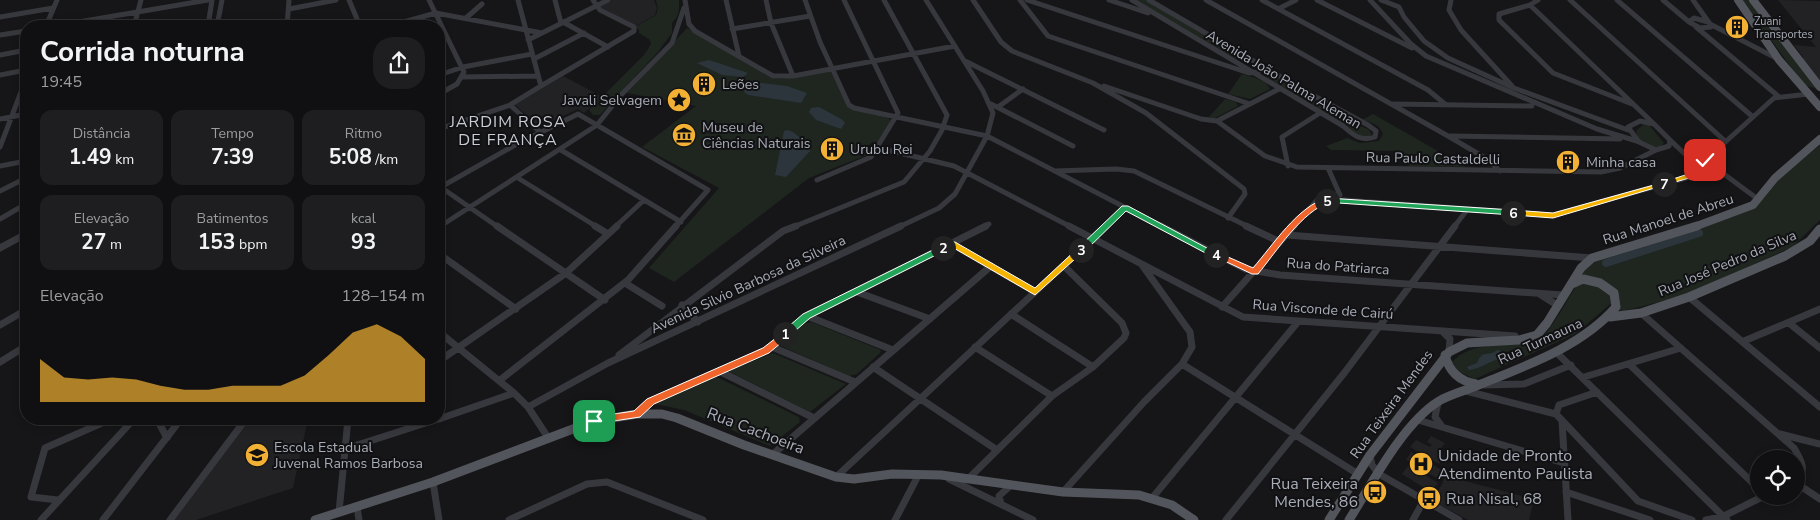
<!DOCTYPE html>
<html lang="pt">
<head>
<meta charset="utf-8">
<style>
	:root { --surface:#101012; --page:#1e1e20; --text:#f1f3f6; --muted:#9c9d9f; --line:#303032; --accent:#f2b134 }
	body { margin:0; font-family:"Nunito Sans",sans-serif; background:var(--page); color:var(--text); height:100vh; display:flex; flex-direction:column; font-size:19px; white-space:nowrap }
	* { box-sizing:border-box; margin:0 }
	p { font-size:16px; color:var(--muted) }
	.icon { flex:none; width:28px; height:28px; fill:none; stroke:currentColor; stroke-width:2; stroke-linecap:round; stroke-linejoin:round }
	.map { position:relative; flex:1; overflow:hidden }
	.details { position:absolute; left:20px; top:20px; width:425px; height:405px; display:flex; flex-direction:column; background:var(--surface); border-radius:20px; box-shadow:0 2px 8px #0003,0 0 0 1px var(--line) }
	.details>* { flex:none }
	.fabs { position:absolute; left:1750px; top:450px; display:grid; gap:10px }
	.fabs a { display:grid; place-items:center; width:55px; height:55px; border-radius:50%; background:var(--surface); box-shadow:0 2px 8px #0003,0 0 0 1px var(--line); font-size:25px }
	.pin { position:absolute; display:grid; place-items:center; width:42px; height:42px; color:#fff; margin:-21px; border-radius:10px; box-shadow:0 2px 8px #0006 }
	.km { position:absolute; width:25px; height:25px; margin:-12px; border-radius:50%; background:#222; color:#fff; font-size:14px; line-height:25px; text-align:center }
	.round { display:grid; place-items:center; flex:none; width:52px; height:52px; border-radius:20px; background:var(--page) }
	.head { display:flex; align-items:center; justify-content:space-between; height:85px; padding:0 20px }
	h1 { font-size:28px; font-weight:700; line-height:38px }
	.figures { display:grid; grid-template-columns:repeat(3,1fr); gap:8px; height:85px; padding:5px 20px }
	.figures div { display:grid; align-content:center; border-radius:12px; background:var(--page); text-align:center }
	.figures b { font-size:21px; font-weight:700 }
	.figures small { font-size:14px; font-weight:400 }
	.figures p { font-size:14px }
	.chart { height:140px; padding:10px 20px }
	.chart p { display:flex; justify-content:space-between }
	.chart svg { width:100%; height:90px; margin-top:5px; fill:var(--accent); opacity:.7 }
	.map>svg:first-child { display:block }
</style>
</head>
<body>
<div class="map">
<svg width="1820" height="520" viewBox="0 0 1820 520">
	<rect width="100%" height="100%" fill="#161618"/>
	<path fill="#222225" d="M612 0H654L657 8 655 15 636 26 600 7Z
		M1778 0 1820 1V83L1802 59 1803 57 1794 45 1816 47Z
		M563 76 603 97 584 113 578 109 539 127 515 105Z
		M257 419H308L293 488 196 520H166L239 422Z
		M1431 436 1445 443 1438 452 1444 456 1439 464 1429 458 1427 461 1445 472 1439 479 1421 469 1420 472 1438 483 1431 492 1402 474 1411 462 1406 460 1411 452 1423 459 1425 456 1410 447 1416 440 1430 447 1432 445 1427 442Z
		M1446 476 1534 499 1529 520H1468L1433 501Z"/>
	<path fill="#1e261f" d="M656 0H679C679 11 680 15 672 23V33L658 52 600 115H593L589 110 644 55 651 44 650 40 639 33V30L635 27 656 15 658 8Z
		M1135 0H1146L1240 57 1234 59Z
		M1742 0H1749L1817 89 1804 85Z
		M687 28 771 78 781 79 830 70 847 105 886 116 890 120V125L878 142 871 143 865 150 867 155 809 178 674 282 649 268 719 188 642 147 696 106 627 93Z
		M1242 74C1251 77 1266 79 1270 89L1250 99 1228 94Z
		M1266 75H1273L1355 124 1368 129 1372 134 1368 137H1359L1348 127 1265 79Z
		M1225 99 1236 102 1238 106 1215 118H1208Z
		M1373 114 1466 167 1409 166 1401 151 1331 150 1326 146 1347 138 1360 143 1379 141 1383 134C1380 125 1372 122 1362 120Z
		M1644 124 1649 125 1664 143 1660 147H1654L1638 138 1636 131Z
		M1820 145V220L1792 247 1684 296 1623 311 1619 310V296L1583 276 1584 271 1591 263 1753 209 1774 183Z
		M1584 283 1603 287 1612 295 1613 302 1575 334 1475 379 1457 371 1452 362C1473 340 1501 348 1528 342 1531 341 1536 341 1539 339 1550 333 1569 297 1576 286Z
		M811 322 881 350 880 353 857 374 849 376 785 348 783 343 804 324Z
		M773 353 846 384 810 412 730 372 731 370Z
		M713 377 719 378 799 417 800 422 770 446 684 410 655 404Z"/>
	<path fill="#2c353c" d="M709 60 748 73 743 77 722 75 697 63Z
		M754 82 787 86 807 93 801 103 748 95 744 92 745 89Z
		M819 107 843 120 845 123 841 129 816 120 809 112 811 108Z
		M788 130 793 132 810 146V151L786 177 775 175 784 131Z
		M1497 350 1501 351 1499 359C1488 362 1480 369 1469 370L1467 367 1477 363C1483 348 1488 358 1497 350Z"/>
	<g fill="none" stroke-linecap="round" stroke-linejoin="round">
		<path stroke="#2c353c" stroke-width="8" d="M1606 263 1699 233"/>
		<path stroke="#37383d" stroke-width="5" d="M349 0 360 26
			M429 0 464 72 457 84 439 94
			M555 0 561 23
			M685 0 689 24 695 31 773 76H793L955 46
			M726 0 739 56
			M766 0 771 23 793 76
			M805 0 820 42 849 105 854 108 987 136 1163 227
			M973 0 1001 42 1012 51 1093 83 1146 113 1244 189 1245 194 1228 218
			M1020 0 1048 36 1250 104
			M1027 0 1249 73 1258 72 1262 66
			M1109 0 1148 13
			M1132 0 1343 126C1353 135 1361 142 1375 137L1376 131 1368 125 1305 91 1149 0
			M1206 0 1448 136 1487 159 1500 171
			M1262 0 1428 90 1445 104
			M1317 0 1412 48
			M1370 0 1411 44 1426 56 1597 129 1640 142
			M1381 0 1399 7 1404 17 1424 41 1448 58 1514 88 1628 130
			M1451 0 1449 10 1461 30 1512 86
			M1538 0 1530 5 1499 14V20L1553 73 1632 104
			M1570 0 1725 141
			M1617 0 1753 117
			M1663 0 1688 21
			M1693 0 1710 24 1711 27 1700 28 1689 22 1694 18 1708 22
			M1530 5 1654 124
			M289 9 336 0
			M1278 9 1296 0
			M0 17 53 8
			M466 18 482 4
			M563 22 608 47
			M1710 24 1778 59
			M46 26 57 0
			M55 26 208 0
			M134 26 141 0
			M208 26 212 0
			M217 26 222 0
			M287 26 289 0
			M389 26 436 13 542 33
			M1696 27 1778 96
			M732 29 810 16
			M0 35 26 31
			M528 40 608 0
			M0 55 26 50
			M534 59 584 33
			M965 61 1104 130
			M0 75 26 70
			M439 75 463 67 532 54
			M462 77 538 76
			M541 86 634 31V27L600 10 593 0
			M1104 86 1201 119 1217 121
			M991 104 1073 146
			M1393 104 1532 106
			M510 105 540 132
			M998 107 1023 89
			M0 119 26 114
			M1217 121 1265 156 1297 167 1601 172 1620 168 1656 150
			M1217 121 1279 89
			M1640 121 1654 124 1670 140 1669 146 1656 150 1639 142 1628 127Z
			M439 129 510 105 541 86 518 0
			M1450 136 1620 139
			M1670 140 1687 156 1701 164
			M0 147 26 79
			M879 148 954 166 1071 227
			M561 150 681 222
			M1705 160 1759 200
			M1701 164 1774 98 1809 94
			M0 166 26 161
			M1288 166 1282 137 1320 113
			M1328 168 1340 195
			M1055 171 1116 169 1134 171 1249 227
			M518 178 597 227
			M817 180 871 157 898 113 844 0
			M439 186 498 227
			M439 188 517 144 578 114 708 190 675 227
			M0 191 26 178
			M1315 204 1344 200 1553 215 1693 176 1700 171 1701 164
			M0 219 26 204
			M439 227 597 125 621 95 672 43 684 8
			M615 227 644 200
			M793 227 904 182 930 151 942 130 947 115 884 0
			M899 227 939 208 955 194 987 136 993 113 983 91 926 0
			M983 227 989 224
			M1105 227 1125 208
			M1293 227 1319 198 1339 193
			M1454 227 1467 210"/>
		<path stroke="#37383d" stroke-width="7" d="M497 226 605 300
			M595 226 608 234
			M1069 226 1243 317 1515 336
			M1161 226 1245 269 1280 275 1563 295
			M1246 226 1280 242
			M439 227 441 226
			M1287 235 1592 258
			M952 244 1035 292
			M0 248 26 234
			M439 254 516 309
			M625 283 662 306
			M857 292 930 319
			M1541 295 1557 305
			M1689 297 1820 407
			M682 305 698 322
			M1222 307 1294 226
			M1641 313 1794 448C1802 461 1807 471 1796 483
			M1011 314 1093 367
			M807 316 893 350
			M1789 323 1820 348
			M0 325 26 310
			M439 332 514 393 528 407 549 439
			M1443 332 1450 339 1449 352
			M1744 341 1820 309
			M772 347 855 382
			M975 347 1052 396
			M1556 352 1727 520
			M619 355 783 231 796 226
			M439 361 566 273 617 226
			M0 362 26 346
			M1182 364 1358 474
			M1629 364 1759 489
			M873 367 997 450
			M719 371 814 418
			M1584 377 1681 348
			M500 380 628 280 676 226
			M1484 385 1524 384 1571 365
			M1466 391 1556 414
			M1438 403 1435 417 1441 425
			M528 407 608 363 901 226
			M637 414 651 401 766 350 807 316 986 226
			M1556 414 1638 501 1692 520
			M1556 414 1559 405 1597 392
			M157 419 167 438
			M439 419 514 393
			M1418 420 1564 463
			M1562 421 1568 520
			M1780 434 1820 444
			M345 449 438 419
			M772 455 991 266
			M1370 455 1372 465 1379 474 1459 520
			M836 477 1106 226
			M949 479 1033 520
			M968 479 1052 396 1093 367 1124 338 1126 333 1122 323 1064 266
			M433 482 439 520
			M1796 483 1820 499
			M1063 492 1144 402 1182 364 1192 347 1190 332 1142 265
			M1566 492 1650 520
			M1153 497 1297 323
			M58 500 31 497 45 448 111 419
			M1001 504 999 496 1010 486
			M357 507 359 520
			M339 512 348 419
			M41 520 134 419
			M103 520 181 419
			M170 520 246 419
			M509 520 587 484 607 482 703 520
			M895 520 919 474
			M1226 520 1345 372 1455 226
			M1413 520 1424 500
			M1706 520 1722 517 1764 496"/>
		<path stroke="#53555c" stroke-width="8" d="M1738 0 1779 60 1820 107
			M1753 0 1820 87
			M1694 227 1753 205 1775 178 1820 139"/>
		<path stroke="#53555c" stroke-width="9" d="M1610 317 1641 313 1689 297 1785 256 1810 241 1820 229
			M1445 355C1449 372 1459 381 1476 384
			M315 520 433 482 594 421 637 414H662L677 418 744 445 836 477 854 479 892 474 941 475 1063 492 1139 495 1172 505 1194 520
			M1329 520 1370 455 1449 352 1467 343 1519 340 1537 335 1547 323 1581 268 1592 258 1697 226
			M1349 520C1371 485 1403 423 1439 401 1451 394 1468 390 1481 384 1528 365 1582 346 1616 307L1614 293 1600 283 1583 279 1572 284"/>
	</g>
	<path fill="#f0652b" stroke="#fff" d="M785 331 788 332V337L769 353 654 404 640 417 594 424 589 421 594 417 634 411 647 399 763 348Z"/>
	<path fill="#22a559" stroke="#fff" d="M943 245 947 248 946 250 810 318 788 337H782V332L803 314Z"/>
	<path fill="#f5b400" stroke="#fff" d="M949 242H955L1035 288 1078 248 1085 250 1035 295 952 247 941 250V246Z"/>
	<path fill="#22a559" stroke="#fff" d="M1122 206H1128L1220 255 1213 257 1126 211 1084 252H1078V248Z"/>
	<path fill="#f0652b" stroke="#fff" d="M1327 198 1331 201 1330 202C1302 211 1276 252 1258 274H1252L1212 255 1219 253 1253 268C1273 245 1298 206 1327 198Z"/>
	<path fill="#22a559" stroke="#fff" d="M1327 198 1513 210 1517 213 1513 215 1324 202 1323 201Z"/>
	<path fill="#f5b400" stroke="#fff" d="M1661 183 1668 184 1553 218 1513 215 1509 213 1513 210 1553 213Z"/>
	<path fill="#f5b400" stroke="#fff" d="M1703 158 1709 160 1700 175 1661 186V183L1694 172Z"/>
	<defs>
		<g id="building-disc" transform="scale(1.25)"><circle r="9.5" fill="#f2b134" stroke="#111113"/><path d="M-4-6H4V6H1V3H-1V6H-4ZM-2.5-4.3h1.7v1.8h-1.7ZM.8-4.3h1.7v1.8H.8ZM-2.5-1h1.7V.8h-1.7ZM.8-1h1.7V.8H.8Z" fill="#111"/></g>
		<g id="sight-disc" transform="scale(1.25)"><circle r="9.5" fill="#f2b134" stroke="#111113"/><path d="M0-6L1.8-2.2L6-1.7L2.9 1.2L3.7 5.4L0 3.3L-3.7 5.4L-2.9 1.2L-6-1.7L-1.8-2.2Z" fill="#111"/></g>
		<g id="museum-disc" transform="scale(1.25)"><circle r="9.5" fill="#f2b134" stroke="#111113"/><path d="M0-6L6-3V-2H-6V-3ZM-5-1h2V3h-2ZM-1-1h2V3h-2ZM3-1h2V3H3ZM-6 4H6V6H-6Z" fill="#111"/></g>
		<g id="school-disc" transform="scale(1.25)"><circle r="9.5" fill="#f2b134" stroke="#111113"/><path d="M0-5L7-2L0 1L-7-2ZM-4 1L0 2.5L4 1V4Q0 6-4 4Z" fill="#111"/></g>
		<g id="hospital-disc" transform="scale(1.25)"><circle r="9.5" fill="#f2b134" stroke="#111113"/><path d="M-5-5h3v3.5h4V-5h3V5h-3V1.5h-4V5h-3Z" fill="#111"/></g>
		<g id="bus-disc" transform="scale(1.25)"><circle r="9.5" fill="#f2b134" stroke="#111113"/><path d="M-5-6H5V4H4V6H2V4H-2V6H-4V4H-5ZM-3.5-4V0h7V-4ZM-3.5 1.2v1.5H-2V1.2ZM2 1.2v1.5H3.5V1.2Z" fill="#111"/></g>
	</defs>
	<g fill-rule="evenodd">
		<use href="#building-disc" x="1737" y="27"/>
		<use href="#building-disc" x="704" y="84"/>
		<use href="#sight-disc" x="679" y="100"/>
		<use href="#museum-disc" x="684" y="135"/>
		<use href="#building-disc" x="832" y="149"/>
		<use href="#building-disc" x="1568" y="162"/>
		<use href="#school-disc" x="257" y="455"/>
		<use href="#hospital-disc" x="1421" y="464"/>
		<use href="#bus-disc" x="1375" y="492"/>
		<use href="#bus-disc" x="1429" y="498"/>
	</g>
	<g text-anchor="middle" stroke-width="4" stroke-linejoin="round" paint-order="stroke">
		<g font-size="11" fill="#a8adb8" stroke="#111113" text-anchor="start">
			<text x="1754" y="25">Zuani<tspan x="1754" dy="13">Transportes</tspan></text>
		</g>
		<g font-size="14" fill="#a8adb8" stroke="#111113">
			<text transform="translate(1284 79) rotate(31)" y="5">Avenida João Palma Aleman</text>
			<text transform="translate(1433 158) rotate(1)" y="5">Rua Paulo Castaldelli</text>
			<text transform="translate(1668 219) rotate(-18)" y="5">Rua Manoel de Abreu</text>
			<text transform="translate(1727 263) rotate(-23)" y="5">Rua José Pedro da Silva</text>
			<text transform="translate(1338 266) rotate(4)" y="5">Rua do Patriarca</text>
			<text transform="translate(748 284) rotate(-25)" y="5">Avenida Silvio Barbosa da Silveira</text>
			<text transform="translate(1323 309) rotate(4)" y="5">Rua Visconde de Cairú</text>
			<text transform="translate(1540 341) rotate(-25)" y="5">Rua Turmauna</text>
			<text transform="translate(1391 404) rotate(-54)" y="5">Rua Teixeira Mendes</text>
		</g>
		<g font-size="14" fill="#a8adb8" stroke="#111113" text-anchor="start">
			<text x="722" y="89">Leões</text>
			<text x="662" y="105" text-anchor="end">Javali Selvagem</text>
			<text x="702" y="132">Museu de<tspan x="702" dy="16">Ciências Naturais</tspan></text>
			<text x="850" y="154">Urubu Rei</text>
			<text x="1586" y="167">Minha casa</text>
			<text x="274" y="452">Escola Estadual<tspan x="274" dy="16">Juvenal Ramos Barbosa</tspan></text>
		</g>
		<g font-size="16" letter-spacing="1" fill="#c9ccd4" stroke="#111113">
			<text x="508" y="127">JARDIM ROSA<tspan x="508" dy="18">DE FRANÇA</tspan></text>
		</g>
		<g font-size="16" fill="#a8adb8" stroke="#111113">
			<text transform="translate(756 430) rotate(21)" y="6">Rua Cachoeira</text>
		</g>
		<g font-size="16" fill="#a8adb8" stroke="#111113" text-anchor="start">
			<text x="1438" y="461">Unidade de Pronto<tspan x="1438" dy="18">Atendimento Paulista</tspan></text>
			<text x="1358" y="489" text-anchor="end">Rua Teixeira<tspan x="1358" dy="18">Mendes, 86</tspan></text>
			<text x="1446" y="504">Rua Nisal, 68</text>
		</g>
	</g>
</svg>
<div class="fabs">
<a><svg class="icon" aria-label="locate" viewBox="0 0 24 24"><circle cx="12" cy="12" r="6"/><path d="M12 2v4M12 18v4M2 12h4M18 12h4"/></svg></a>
</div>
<div class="pin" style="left:594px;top:421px;background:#1e9e55"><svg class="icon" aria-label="arrive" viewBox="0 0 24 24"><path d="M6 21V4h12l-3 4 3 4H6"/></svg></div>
<div class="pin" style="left:1705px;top:160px;background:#d93025"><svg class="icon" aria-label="check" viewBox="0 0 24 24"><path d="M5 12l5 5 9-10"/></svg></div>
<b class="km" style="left:785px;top:334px">1</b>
<b class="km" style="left:943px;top:248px">2</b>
<b class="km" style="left:1081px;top:250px">3</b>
<b class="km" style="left:1216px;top:255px">4</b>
<b class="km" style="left:1327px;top:201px">5</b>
<b class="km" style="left:1513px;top:213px">6</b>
<b class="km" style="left:1664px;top:184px">7</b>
<section class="details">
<div class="head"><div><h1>Corrida noturna</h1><p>19:45</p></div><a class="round"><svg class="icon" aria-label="share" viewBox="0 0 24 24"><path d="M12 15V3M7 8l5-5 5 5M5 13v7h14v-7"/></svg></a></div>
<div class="figures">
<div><p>Distância</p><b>1.49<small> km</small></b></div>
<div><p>Tempo</p><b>7:39</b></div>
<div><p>Ritmo</p><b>5:08<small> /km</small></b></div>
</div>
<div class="figures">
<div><p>Elevação</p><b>27<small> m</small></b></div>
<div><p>Batimentos</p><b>153<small> bpm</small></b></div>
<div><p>kcal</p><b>93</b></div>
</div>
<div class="chart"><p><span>Elevação</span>128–154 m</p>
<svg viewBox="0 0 160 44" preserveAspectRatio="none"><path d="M0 44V23L10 32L20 33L30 32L40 33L50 36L60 38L70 38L80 36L90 36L100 36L110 31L120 21L130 10L140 6L150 12L160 23V44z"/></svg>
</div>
</section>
</div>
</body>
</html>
